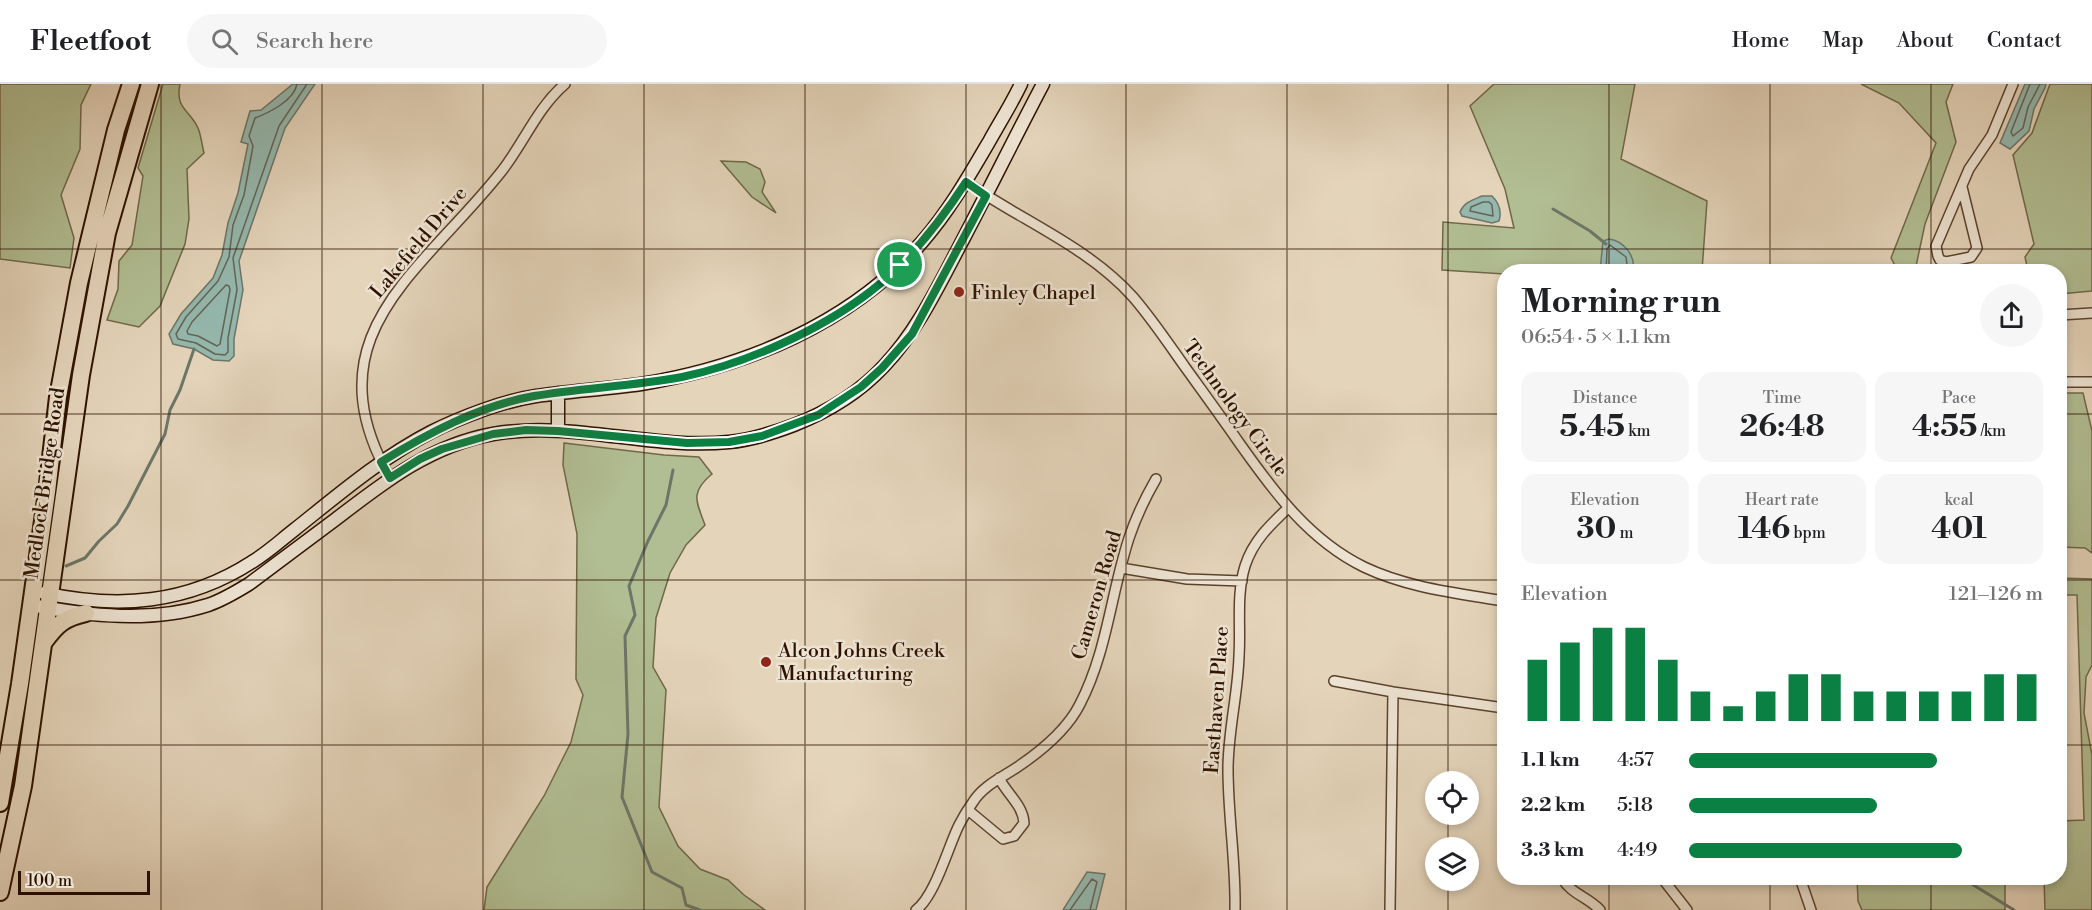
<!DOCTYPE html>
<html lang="en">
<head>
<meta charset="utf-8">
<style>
	:root { --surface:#fff; --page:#f6f6f6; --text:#202124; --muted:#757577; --line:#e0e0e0; --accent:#0b8043 }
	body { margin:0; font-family:"Libre Bodoni",serif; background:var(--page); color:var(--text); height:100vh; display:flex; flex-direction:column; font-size:22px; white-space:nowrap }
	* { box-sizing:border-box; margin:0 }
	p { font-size:20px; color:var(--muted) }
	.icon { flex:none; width:33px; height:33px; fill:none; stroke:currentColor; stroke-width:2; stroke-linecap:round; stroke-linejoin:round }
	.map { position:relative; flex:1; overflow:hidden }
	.side { position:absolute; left:1497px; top:180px; width:570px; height:621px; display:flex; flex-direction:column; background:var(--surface); border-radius:24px; box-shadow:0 3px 9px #0003 }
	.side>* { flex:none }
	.tools { position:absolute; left:1425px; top:687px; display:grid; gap:12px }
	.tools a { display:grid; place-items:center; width:54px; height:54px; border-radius:50%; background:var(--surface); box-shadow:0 3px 9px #0003; font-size:30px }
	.scale { position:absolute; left:18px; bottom:15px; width:132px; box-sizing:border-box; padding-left:6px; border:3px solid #2e1200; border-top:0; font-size:16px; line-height:21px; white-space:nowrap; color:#2e1200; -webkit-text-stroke:4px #ede3d2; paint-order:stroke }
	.pin { position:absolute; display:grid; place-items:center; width:51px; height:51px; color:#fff; margin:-26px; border:3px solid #fff; border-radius:50%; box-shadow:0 2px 6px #0007 }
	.round { display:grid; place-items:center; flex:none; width:63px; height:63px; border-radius:32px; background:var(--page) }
	.overview { display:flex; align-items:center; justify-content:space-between; height:102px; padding:0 24px }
	h1 { font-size:33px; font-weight:700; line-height:45px }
	.figures { display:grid; grid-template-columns:repeat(3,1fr); gap:9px; height:102px; padding:6px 24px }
	.figures div { display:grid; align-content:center; border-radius:15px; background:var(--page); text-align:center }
	.figures b { font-size:30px; font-weight:700 }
	.figures small { font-size:16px; font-weight:400 }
	.figures p { font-size:16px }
	.chart { height:168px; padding:12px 24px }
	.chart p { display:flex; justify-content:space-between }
	.chart svg { width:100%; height:108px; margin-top:6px; stroke:var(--accent); stroke-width:6 }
	ul { padding:0 24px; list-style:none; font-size:20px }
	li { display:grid; grid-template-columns:96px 72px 1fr; align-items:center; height:45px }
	li i { height:15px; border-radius:8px; background:var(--accent) }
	header { display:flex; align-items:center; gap:36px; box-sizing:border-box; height:84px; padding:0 30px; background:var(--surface); border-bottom:2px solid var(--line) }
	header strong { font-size:28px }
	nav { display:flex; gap:33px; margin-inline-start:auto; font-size:21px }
	.search { width:420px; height:54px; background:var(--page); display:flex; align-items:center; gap:15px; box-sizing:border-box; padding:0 21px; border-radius:33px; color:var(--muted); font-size:22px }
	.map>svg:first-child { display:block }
</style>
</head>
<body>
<header>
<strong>Fleetfoot</strong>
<div class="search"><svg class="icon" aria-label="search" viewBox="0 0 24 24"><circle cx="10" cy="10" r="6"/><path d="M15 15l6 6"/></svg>Search here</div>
<nav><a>Home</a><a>Map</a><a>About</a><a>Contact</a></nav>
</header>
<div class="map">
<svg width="2092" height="826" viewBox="0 0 2092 826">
	<rect width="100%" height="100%" fill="#e4d4ba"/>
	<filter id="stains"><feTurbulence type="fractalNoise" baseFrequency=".00333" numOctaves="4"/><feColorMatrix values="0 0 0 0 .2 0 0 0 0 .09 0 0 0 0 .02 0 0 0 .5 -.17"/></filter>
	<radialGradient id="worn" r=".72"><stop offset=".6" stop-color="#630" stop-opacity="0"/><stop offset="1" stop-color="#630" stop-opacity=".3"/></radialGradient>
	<path fill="#b1bd92" stroke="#706849" stroke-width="1.5" d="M0 0H91L81 21 80 65 61 111 74 154 70 184 0 175Z
		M163 0H180C175 25 189 25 198 44 201 51 202 61 204 69L187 85 189 135 185 160 160 222 139 243 107 236 118 205 119 177 132 161 143 92 138 84Z
		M1494 0H1635L1621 75 1707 117 1702 187 1504 188V190L1442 186 1443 138 1514 144 1505 105 1470 22Z
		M1861 0H1953L1946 18 1956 58 1925 140 1915 187H1898L1891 174 1936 59 1899 19Z
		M2050 0H2092V207L2060 210V188L2028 187 2025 173 2034 160 2013 71 2032 49Z
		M721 77 746 78 760 85 765 98 762 108 776 129 752 113Z
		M2060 309H2083L2092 347V469L2085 464 2060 463Z
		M564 359 664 371 699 373 712 390C690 408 696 417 705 441L686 461 670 489 656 534 653 583 666 606 659 723 678 762 700 785 728 796 744 811 765 826H484L487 803 544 712 571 658 583 611 576 595 577 450 563 381Z
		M2060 494 2092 495V581L2086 593 2084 629 2092 671V826H2045L2044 794H2060V737L2084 736 2077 511H2060Z
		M1857 794H2005V826H1862L1858 817Z"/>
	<path fill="#95b8ae" stroke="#6c7668" stroke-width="1.5" d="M293 0H315L285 44 239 177 243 206 234 255V272L229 277 213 276 194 265 173 260 169 250 181 230 213 194 222 171 228 139 238 109 248 60 241 58 250 27 261 26Z
		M2025 0H2046L2045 4 2034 25 2029 47 2010 65 2000 59Z
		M1482 112H1492C1499 119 1502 127 1499 137L1492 139 1462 132 1460 128C1464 118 1473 116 1482 112Z
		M1609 155C1624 157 1636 172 1633 187H1600L1603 157Z
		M1087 788 1105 790 1096 826H1063Z"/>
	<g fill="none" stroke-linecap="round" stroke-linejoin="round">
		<path stroke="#626557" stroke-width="1.5" d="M297 0C294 17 268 29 255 34L249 52 253 62 244 111 233 141 229 173 218 197 186 233 176 250 178 255 196 259 215 270 225 271 228 268V254L237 206 233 174 279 42 307 0
			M2030 0 2011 48 2013 52 2023 44 2028 23 2040 0
			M1483 118H1489L1492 121 1493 132 1470 127 1471 123Z
			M1606 188 1607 165 1610 161 1626 173 1628 188
			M226 201 229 202 230 206 220 260 217 262 198 252 188 250 187 247 192 238Z
			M1070 826 1092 795 1097 798 1090 826"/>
		<path stroke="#6c7668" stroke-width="3" d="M1553 125 1590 147 1606 160
			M673 386 666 421 648 457 629 502 635 531 625 552 628 650 622 713 652 788 682 804 686 821 700 826
			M66 482 85 474 99 457 117 440 128 422 165 350 170 326 180 306 194 265
			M1962 794 2014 826"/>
		<g stroke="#5c422e" stroke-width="12">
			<path id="street" d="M966 98C1022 137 1087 162 1133 213 1152 235 1168 259 1185 283 1203 308 1222 334 1240 360 1274 408 1309 456 1364 483 1408 504 1457 509 1504 517
				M1962 103 1977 164 1971 173 1946 178 1940 176 1938 172 1936 162 1969 85 1992 51 2013 0
				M2060 231 2092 229
				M2060 298H2092
				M390 394C309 251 421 189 501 88 524 59 537 24 565 0
				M1121 484 1187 495 1242 497
				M1334 597 1393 608 1504 624
				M968 726 1003 755 1014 752 1024 739C1023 721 1007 710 999 694
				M1562 794C1571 810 1588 813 1600 826
				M1662 794 1687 826
				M1800 794 1811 826
				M916 826C935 812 948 763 959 741 963 733 968 725 973 718 983 702 1001 694 1016 684 1040 668 1067 646 1080 620 1107 568 1111 509 1129 454 1136 433 1145 414 1156 395
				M1235 826C1236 779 1228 732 1228 685 1228 647 1238 610 1239 572 1241 542 1236 511 1245 482 1253 457 1270 441 1288 424
				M1390 826 1393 608"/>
		</g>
		<g stroke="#2e1200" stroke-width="15">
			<path id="secondary" d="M558 309V347
				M44 509C118 525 187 520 252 478 267 469 280 457 294 446 338 411 381 374 431 348 461 333 503 317 536 312 571 307 606 305 641 300 745 283 851 240 922 158 949 127 969 92 990 56 1000 38 1012 19 1021 0
				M31 521C88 532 152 539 208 521 223 516 236 508 249 500 278 478 307 457 336 435 384 398 431 361 493 350 571 336 651 366 729 358 752 356 773 349 794 341 827 328 859 309 884 282 916 248 936 207 958 165 987 110 1014 55 1043 0"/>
		</g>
		<g stroke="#2e1200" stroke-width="20">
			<path id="highway" d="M44 558C57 540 64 534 86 529
				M0 719 20 600 47 408 58 313 79 199 116 46 131 0
				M0 808 23 702 81 291 107 149 150 0"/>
		</g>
		<use href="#street" stroke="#ede3d2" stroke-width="9"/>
		<use href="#secondary" stroke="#ede3d2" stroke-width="12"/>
		<use href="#highway" stroke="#e4d4ba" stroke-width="16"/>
	</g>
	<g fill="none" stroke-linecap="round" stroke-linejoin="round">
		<g stroke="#fff" stroke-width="12">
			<path id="route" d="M966 98 986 112 912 250 882 284 861 303 818 331 762 352 729 358 687 359 558 347 526 346 493 350 442 365 420 375 390 394 381 378C428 349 479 322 534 312 583 304 633 302 682 293 745 280 821 246 871 207 909 178 940 138 966 98Z"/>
		</g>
		<use href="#route" stroke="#0b8043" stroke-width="8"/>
	</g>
	<path fill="none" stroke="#2e1200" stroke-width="1.5" stroke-opacity="0.55" d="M161 0V826M322 0V826M483 0V826M644 0V826M805 0V826M966 0V826M1126 0V826M1287 0V826M1448 0V698M1609 0V188M1770 0V188M1931 0V188M0 165H2092M0 330H1504M2060 330H2092M0 496H1504M2060 496H2092M0 661H1504M2060 661H2092M1448 730V764M1609 794V826M1770 794V826M1931 794V826M1448 796V826"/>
	<g fill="#8f2418" stroke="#ede3d2" stroke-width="2">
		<circle cx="959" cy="208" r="6"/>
		<circle cx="766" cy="578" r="6"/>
	</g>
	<g text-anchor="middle" stroke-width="5" stroke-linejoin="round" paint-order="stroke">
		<g font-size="20" fill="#2e1200" stroke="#ede3d2">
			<text transform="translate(418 158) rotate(-50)" y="7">Lakefield Drive</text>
			<text transform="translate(1236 324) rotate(54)" y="7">Technology Circle</text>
			<text transform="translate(44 399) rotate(-82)" y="7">Medlock Bridge Road</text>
			<text transform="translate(1096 511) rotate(-74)" y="7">Cameron Road</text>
			<text transform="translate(1216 616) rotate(-86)" y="7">Easthaven Place</text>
		</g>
		<g font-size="20" fill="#2e1200" stroke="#ede3d2" text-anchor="start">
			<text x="971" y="215">Finley Chapel</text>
			<text x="778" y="573">Alcon Johns Creek<tspan x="778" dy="23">Manufacturing</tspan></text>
		</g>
	</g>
	<rect width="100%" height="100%" filter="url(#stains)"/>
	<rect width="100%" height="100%" fill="url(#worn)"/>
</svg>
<div class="tools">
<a><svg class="icon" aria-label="locate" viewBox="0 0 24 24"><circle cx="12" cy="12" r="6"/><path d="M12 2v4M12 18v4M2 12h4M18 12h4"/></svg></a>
<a><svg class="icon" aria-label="layers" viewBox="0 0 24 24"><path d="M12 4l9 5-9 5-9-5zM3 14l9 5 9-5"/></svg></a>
</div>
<div class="scale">100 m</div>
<div class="pin" style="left:900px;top:181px;background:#1e9e55"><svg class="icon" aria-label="arrive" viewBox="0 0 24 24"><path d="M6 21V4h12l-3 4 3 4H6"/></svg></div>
<section class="side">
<div class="overview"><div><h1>Morning run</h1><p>06:54 · 5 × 1.1 km</p></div><a class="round"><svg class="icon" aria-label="share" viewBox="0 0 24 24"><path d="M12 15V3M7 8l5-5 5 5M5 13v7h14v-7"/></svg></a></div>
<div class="figures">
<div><p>Distance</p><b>5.45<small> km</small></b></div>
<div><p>Time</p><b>26:48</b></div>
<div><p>Pace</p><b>4:55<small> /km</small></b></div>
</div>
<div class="figures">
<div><p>Elevation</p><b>30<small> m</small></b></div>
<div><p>Heart rate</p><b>146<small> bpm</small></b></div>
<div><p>kcal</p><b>401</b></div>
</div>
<div class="chart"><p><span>Elevation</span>121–126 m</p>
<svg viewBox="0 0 160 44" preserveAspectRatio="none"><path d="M5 44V19M15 44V12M25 44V6M35 44V6M45 44V19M55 44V32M65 44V38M75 44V32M85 44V25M95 44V25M105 44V32M115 44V32M125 44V32M135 44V32M145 44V25M155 44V25"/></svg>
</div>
<ul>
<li><b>1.1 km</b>4:57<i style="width:70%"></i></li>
<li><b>2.2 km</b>5:18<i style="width:53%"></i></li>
<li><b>3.3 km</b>4:49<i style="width:77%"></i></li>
</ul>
</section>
</div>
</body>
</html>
